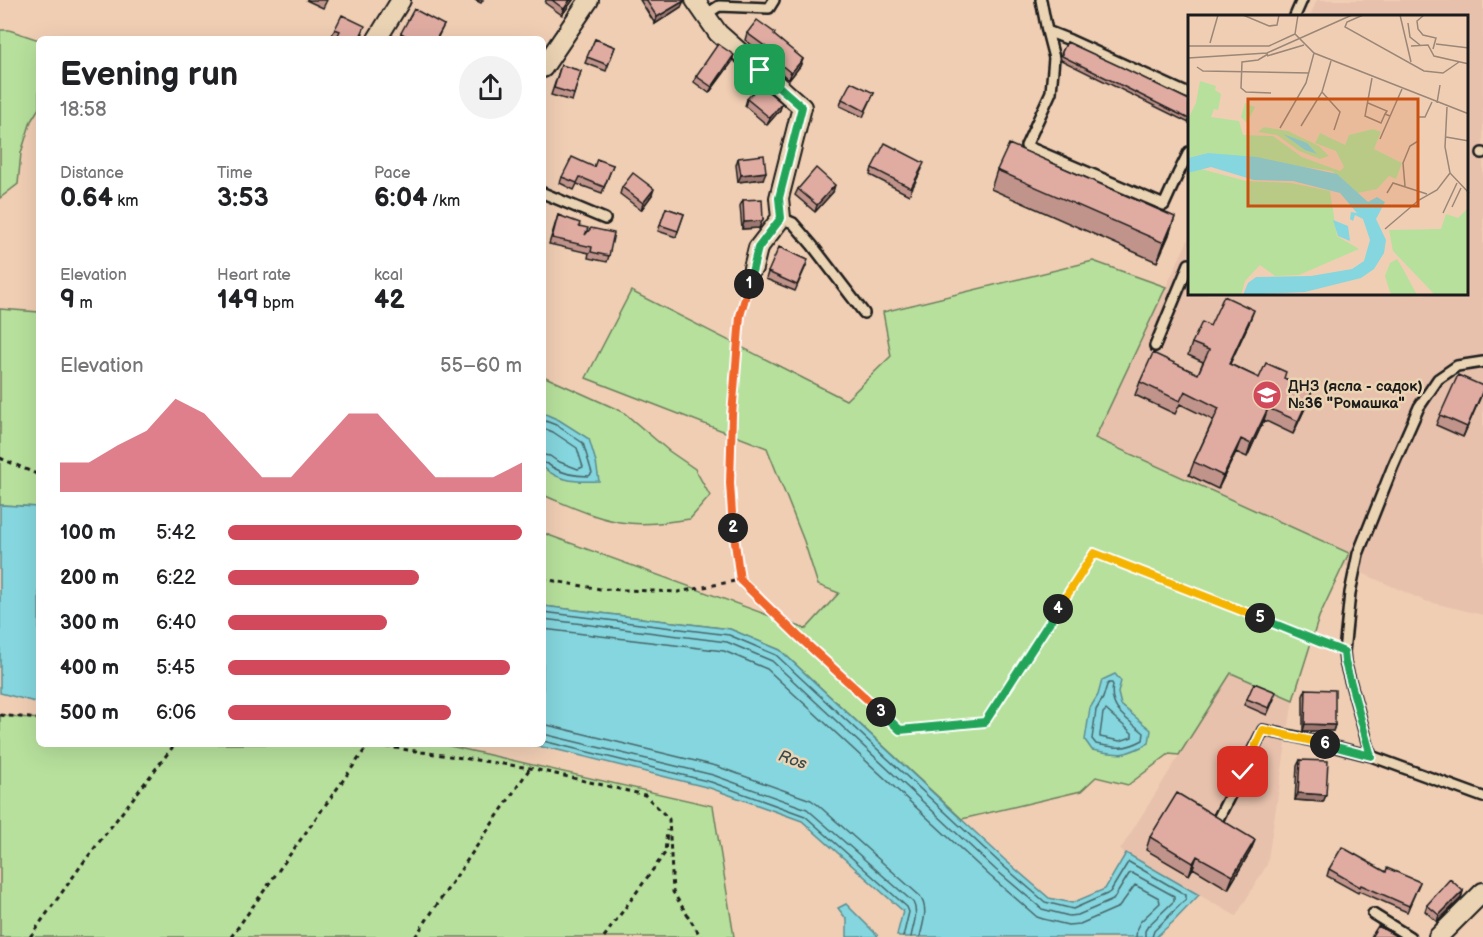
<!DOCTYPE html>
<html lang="en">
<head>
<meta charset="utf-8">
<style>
	:root { --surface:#fff; --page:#f2f2f2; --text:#202124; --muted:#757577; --accent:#d1495b }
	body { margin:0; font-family:"Balsamiq Sans",sans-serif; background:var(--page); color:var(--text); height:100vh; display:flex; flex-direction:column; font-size:22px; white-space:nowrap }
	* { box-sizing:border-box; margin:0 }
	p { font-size:20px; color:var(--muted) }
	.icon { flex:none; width:33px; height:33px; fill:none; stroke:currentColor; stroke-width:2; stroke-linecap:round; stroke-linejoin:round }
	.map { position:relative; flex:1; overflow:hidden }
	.details { position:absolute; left:36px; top:36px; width:510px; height:711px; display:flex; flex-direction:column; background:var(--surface); border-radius:9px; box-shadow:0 6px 24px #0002 }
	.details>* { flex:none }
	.pin { position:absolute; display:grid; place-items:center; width:51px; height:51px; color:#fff; margin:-26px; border-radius:12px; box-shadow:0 3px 9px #0006 }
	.km { position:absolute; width:30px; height:30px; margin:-15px; border-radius:50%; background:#222; color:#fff; font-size:16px; line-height:30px; text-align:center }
	.round { display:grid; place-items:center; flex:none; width:63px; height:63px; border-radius:32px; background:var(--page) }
	.head { display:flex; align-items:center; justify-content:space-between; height:102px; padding:0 24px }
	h1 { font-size:33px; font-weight:600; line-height:45px }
	.figures { display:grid; grid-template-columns:repeat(3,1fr); gap:9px; height:102px; padding:6px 24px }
	.figures div { display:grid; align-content:center }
	.figures b { font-size:26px; font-weight:600 }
	.figures small { font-size:16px; font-weight:400 }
	.figures p { font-size:16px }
	.chart { height:168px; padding:12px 24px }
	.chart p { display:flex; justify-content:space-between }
	.chart svg { width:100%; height:108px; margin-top:6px; fill:var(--accent); opacity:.7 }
	ul { padding:0 24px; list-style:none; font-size:20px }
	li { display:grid; grid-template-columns:96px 72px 1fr; align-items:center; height:45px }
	li i { height:15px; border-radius:8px; background:var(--accent) }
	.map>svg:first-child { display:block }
</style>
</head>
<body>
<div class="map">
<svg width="1483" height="937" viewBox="0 0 1483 937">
	<rect width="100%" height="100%" fill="#f0ceb4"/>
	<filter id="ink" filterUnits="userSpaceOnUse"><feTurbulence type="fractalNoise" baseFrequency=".0167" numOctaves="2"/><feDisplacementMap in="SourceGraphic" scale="12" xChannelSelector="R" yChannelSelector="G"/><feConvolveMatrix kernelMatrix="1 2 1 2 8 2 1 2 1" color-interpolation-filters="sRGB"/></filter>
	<g filter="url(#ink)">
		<path fill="#e7c1ac" d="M1317 0H1483V615L1425 601 1344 565 1349 553 1095 438 1189 238V294H1466V16H1310Z
			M1231 673 1293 700 1267 865 1236 916 1120 850Z"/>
		<path fill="#b7e09c" stroke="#6a7e5c" stroke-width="1.5" d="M0 30H9L39 40V108L31 121 21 153 18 184 0 198Z
			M1093 261 1166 287 1095 438 1349 553 1319 617 1293 700 1231 673 1179 755 1169 754 1128 785 1096 777 1081 791 962 819 780 650 730 629 543 606V533L806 629 839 593 818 585 804 541 767 448 586 378 631 291 846 400 891 356 883 312Z
			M0 309 39 312V507L0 505Z
			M543 376 623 412 669 451 695 469 710 496 690 519C669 522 649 525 628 523 598 520 570 506 543 495Z
			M0 715 39 719V744H441L713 806 734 937H0Z"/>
		<path fill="#85d6de" stroke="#5b8c90" stroke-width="1.5" d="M543 413 559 420 589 439 596 462 599 481C578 482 559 482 543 467Z
			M0 505 39 507V703L0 693Z
			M543 606 730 629 780 650 1005 860 1049 898 1072 903 1105 889 1126 853 1199 895 1173 922 1156 937H899L897 935 903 911 802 821 710 788 558 750 526 744H543Z
			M1115 674 1121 681 1118 693 1121 705 1151 730 1149 743C1123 757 1120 755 1092 750L1085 740 1090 708 1098 695 1102 680Z
			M846 904 877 935 878 937H847V920L838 908Z"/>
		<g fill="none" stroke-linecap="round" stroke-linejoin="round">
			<path stroke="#46666a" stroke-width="1.5" d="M543 420 556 425 583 443 592 473 589 476C577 476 563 474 552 467 544 462 553 465 543 463
				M543 428 553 432 577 448 583 467 578 469 557 461 550 456 543 455
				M543 612 729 635 776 655 1001 864 1045 902 1073 909 1107 894 1110 892 1127 864 1129 862 1186 895V899L1154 931 1152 937
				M543 619 727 642 772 661 996 870 1042 909 1069 916 1078 915 1113 900 1129 874 1132 873 1174 896V901L1148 926 1145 931V937
				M543 629 724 651 767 669 990 876 1037 917 1043 919 1068 925 1080 924 1119 907 1135 885 1159 898 1160 903 1140 922 1137 928 1136 937
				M1109 683H1112L1113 685C1108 711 1128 719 1144 733L1143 740C1125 750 1116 748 1096 744L1092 739 1096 710 1103 698 1107 685Z
				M1106 710 1132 733V737L1120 741 1100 737V735L1103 713Z
				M543 724 716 766 811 800 818 805 920 896C929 910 923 922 920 937
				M543 734 713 775 807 809 913 902C919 913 913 925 911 937
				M543 741 711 782 805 816 907 907 909 912 903 937"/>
			<g stroke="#1c1c1c" stroke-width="14">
				<path id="lane" d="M1041 0 1047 31 1054 58 1051 92 1026 146 1164 205 1178 174 1189 152
					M705 15 719 6 769 8 774 0
					M1295 16 1302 0
					M1047 31 1070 40 1189 94
					M1482 153H1483
					M543 193 605 219
					M781 218 793 223 812 245 864 313
					M1155 346 1189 264
					M1371 756 1345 662 1344 652 1350 593 1358 554 1393 466 1419 407 1438 379 1457 366 1483 362
					M1217 821 1263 730 1297 737 1371 756 1483 797
					M1373 914 1410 937"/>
			</g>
			<g stroke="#1c1c1c" stroke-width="22">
				<path id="street" d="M695 0 718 33 802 107 779 198 781 218 758 248 753 268
					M377 39 401 0
					M543 68 589 0
					M1438 937 1483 892"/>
			</g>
			<path stroke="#1c1c1c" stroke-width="3" stroke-dasharray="4.5 4.5" stroke-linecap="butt" d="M0 458 39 475
				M543 579 600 589 678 592 740 580 734 540 730 482 732 415 740 317 749 282
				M740 580 798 636 900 730 985 722 1094 553 1331 647
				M0 715 39 719
				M368 744 530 768 645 795 669 819 673 892 701 937
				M30 937 83 863 175 744
				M231 937 369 744
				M415 937 530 768
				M604 937 665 853 667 830"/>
			<use href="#lane" stroke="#ebd4b4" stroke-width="9"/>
			<use href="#street" stroke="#ebd4b4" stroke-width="18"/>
		</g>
		<path fill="#c1948b" stroke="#1c1c1c" stroke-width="1.5" d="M306 0H327L323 8Z
			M475 0H483L481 3Z
			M546 0H573L562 15 545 3Z
			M640 0H683L681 7 655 24Z
			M444 25 437 39H399L401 33Z
			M335 29 363 33 360 39H336L337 37 332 35Z
			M747 33 774 36 803 59 800 66 789 80 772 65 774 61 745 40Z
			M595 39 615 47 606 71 585 63Z
			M1067 42 1189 100V123L1061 60 1060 56Z
			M732 62 709 93 694 82 696 76Z
			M561 65 581 71 572 101 551 95Z
			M874 93 863 117 840 106 842 99Z
			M747 99 782 103 780 110 767 125 745 106Z
			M738 158 763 179 738 182 736 165Z
			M613 165 602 193 577 184 574 190 560 183 562 177 594 167Z
			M872 168 922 169 909 195 870 175Z
			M997 170 1169 235 1157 262 991 189Z
			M622 187 652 195 641 210 620 194Z
			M798 189 833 192 815 212 795 195Z
			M743 200 763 219 759 228 742 229 740 206Z
			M666 208 684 214 676 237 658 231Z
			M558 215 579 226 586 235 609 256 607 262 588 258 589 253 549 244Z
			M806 266 795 291 766 279 768 272Z
			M1249 323 1230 364 1259 378H1284L1312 391 1307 404 1293 434 1264 420 1247 457 1236 452 1218 489 1189 475 1194 462 1213 420 1180 404 1175 414 1135 395 1140 382 1198 374 1203 362 1188 355 1192 343 1210 326Z
			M1483 391 1463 437 1436 425 1440 415Z
			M1306 689 1335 725 1333 731H1303V696Z
			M1247 699H1274L1267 715 1244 705Z
			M1300 760 1326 795 1323 802 1295 800 1297 766Z
			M1150 837 1255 840 1250 852 1228 889 1193 868 1189 875 1146 850Z
			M1329 869 1386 872 1420 882 1407 912 1359 891 1358 893 1327 876Z
			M1463 891 1461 898 1437 922 1425 911 1427 905Z"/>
		<path fill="#9d7871" stroke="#1c1c1c" stroke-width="1.5" d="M570 0H573L562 15 564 9Z
			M684 1 681 7 655 24 657 17Z
			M734 55 732 62 709 93 712 87Z
			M803 59 800 66 789 80 791 73Z
			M782 103 780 110 767 125 770 118Z
			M766 172 763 179 738 182 741 175Z
			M835 185 833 192 815 212 817 205Z
			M654 189 652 195 641 210 643 203Z
			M1175 217 1169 235 1157 262 1164 243Z
			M763 219 759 228 742 229 744 222Z
			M1254 310 1249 323 1224 376 1229 364Z
			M1483 390 1481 396 1463 437 1467 427Z
			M1312 391 1307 404 1293 434 1298 421Z
			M1268 408 1264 420 1247 457 1251 444Z
			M1241 439 1236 452 1218 489 1223 476Z
			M1305 724 1335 725 1333 731H1303Z
			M1298 793 1326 795 1323 802 1295 800Z
			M1255 840 1250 852 1228 889 1233 876Z
			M1197 856 1193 868 1189 875 1193 863Z
			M1463 891 1461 898 1437 922 1439 915Z"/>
		<path fill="#e0aca2" stroke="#1c1c1c" stroke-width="1.5" d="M552 0H570L564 9Z
			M646 0H683L684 1 657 17Z
			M414 9 444 25 436 39H411L401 33Z
			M342 15 365 26 359 39H336L340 31 335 29Z
			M757 20 775 33 774 35 803 59 791 73 774 59 777 55 747 33Z
			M595 39 615 47 608 65 587 57Z
			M1067 42 1119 66 1189 100V119L1062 56V52Z
			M718 44 734 55 712 87 696 76Z
			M561 65 581 71 574 94 554 88Z
			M851 82 874 93 865 111 842 99Z
			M760 85 782 103 770 118 747 99Z
			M885 143 924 163 911 188 872 168Z
			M1009 144 1175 217 1164 243 997 170Z
			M764 155 766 172 741 175 738 158Z
			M572 157 594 167 597 159 613 165 604 187 580 177 577 183 562 177Z
			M816 168 835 185 817 205 798 189Z
			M633 173 654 189 643 203 622 187Z
			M762 199 763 219 762 221 744 222 743 200Z
			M666 208 684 214 678 231 660 225Z
			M558 215 580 223 579 226 588 228 585 235 591 228 614 233 609 256 591 252 592 247 552 238Z
			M779 247 808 260 797 285 768 272Z
			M1224 296 1254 310 1229 364 1259 378 1266 363 1286 372 1284 378 1312 391 1298 421 1268 408 1251 444 1241 439 1223 476 1194 462 1219 408 1185 391 1180 401 1140 382 1153 353 1198 374 1209 350 1192 343 1202 322 1210 326Z
			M1458 375 1483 386V390L1467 427 1440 415Z
			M1254 683 1276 692 1269 708 1247 699Z
			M1306 689 1335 690V725L1305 724Z
			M1300 760 1328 761 1326 795 1298 793Z
			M1177 793 1255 840 1233 876 1197 856 1193 863 1150 837Z
			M1342 847 1386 872 1387 868 1420 882 1409 906 1361 885 1360 887 1329 869Z
			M1450 879 1463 891 1439 915 1427 905Z
			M1378 926 1396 936V937H1371Z"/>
	</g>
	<g fill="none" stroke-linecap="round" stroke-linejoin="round" filter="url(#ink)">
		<g stroke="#fff" stroke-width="12">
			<path id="split-1" d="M749 284 758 248 781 218 779 198 802 107 760 70"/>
		</g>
		<g stroke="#fff" stroke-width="12">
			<path id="split-2" d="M733 528 730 483 732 415 740 316 749 284"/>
		</g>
		<g stroke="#fff" stroke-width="12">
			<path id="split-3" d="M733 528 740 580 798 636 881 712"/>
		</g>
		<g stroke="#fff" stroke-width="12">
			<path id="split-4" d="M881 712 900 730 985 722 1058 609"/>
		</g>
		<g stroke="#fff" stroke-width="12">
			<path id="split-5" d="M1058 609 1094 553 1260 618"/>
		</g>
		<g stroke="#fff" stroke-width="12">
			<path id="split-6" d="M1260 618 1344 652 1345 662 1371 756 1325 744"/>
		</g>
		<g stroke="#fff" stroke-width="12">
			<path id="split-7" d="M1243 772 1263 730 1325 744"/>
		</g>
		<use href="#split-1" stroke="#22a559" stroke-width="8"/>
		<use href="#split-2" stroke="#f0652b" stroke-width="8"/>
		<use href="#split-3" stroke="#f0652b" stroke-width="8"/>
		<use href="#split-4" stroke="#22a559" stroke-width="8"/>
		<use href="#split-5" stroke="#f5b400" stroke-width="8"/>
		<use href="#split-6" stroke="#22a559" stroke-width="8"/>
		<use href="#split-7" stroke="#f5b400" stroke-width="8"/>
	</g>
	<defs>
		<g id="school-disc" transform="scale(1.5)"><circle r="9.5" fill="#d1495b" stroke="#ebd4b4"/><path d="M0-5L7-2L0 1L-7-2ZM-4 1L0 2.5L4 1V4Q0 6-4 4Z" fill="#fff"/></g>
	</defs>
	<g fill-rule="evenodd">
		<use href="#school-disc" x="1267" y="395"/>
	</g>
	<g text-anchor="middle" stroke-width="5" stroke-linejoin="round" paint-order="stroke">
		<g font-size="15" font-weight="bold" fill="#1c1c1c" stroke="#ebd4b4" text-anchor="start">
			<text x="1288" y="391">ДНЗ (ясла - садок)<tspan x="1288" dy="17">№36 "Ромашка"</tspan></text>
		</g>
		<g font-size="16" font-style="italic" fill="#364a4c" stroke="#ebd4b4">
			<text transform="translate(793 759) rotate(19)" y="6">Ros</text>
		</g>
	</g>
	<g transform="translate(1188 15)">
		<rect width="280" height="280" fill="#f0ceb4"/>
		<path d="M12 66 28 71 27 75 33 79 30 95 26 94 23 102 51 106 55 120 85 121 114 142 152 156 156 152 148 136 127 128 132 118 157 130 161 120 185 114 193 117 186 134 214 148 208 164 201 161 189 174 170 178 144 156 20 138 0 143V104L8 88ZM57 88 67 92 59 108 53 102ZM76 112 100 116 131 131 141 141 132 144 111 136 89 120 70 117ZM9 153 58 166 103 168 142 176 149 221 171 234 111 260 87 261 72 250 57 266 53 280H0V159ZM280 193V280H247L205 236 201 215 253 214 258 199 270 203ZM209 244 215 254 229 280H205L202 277 197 261 202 248Z" fill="#b7e09c"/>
		<path d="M95 119 119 128 129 139 117 135ZM20 138 69 142 149 159 180 187 189 182 197 187 188 204 198 225 196 238 186 254 173 263 117 277 55 280 60 268 68 262 123 261 164 254 176 246 182 225 175 204 167 200 165 206 162 204 163 197 169 198 152 178 105 166 66 165 23 152 0 158V143ZM145 205 160 211 162 226 150 221Z" fill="#85d6de"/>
		<path fill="none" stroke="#9b8777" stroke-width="1.5" d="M55 0 81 11 89 10 91 0M175 0 159 7 157 12 236 56 255 58 271 47M212 0 223 47M236 0 229 6 230 14 235 20 248 23 245 34M220 8 222 22 232 30M107 19 110 0M22 28 30 0M248 29 281 33M0 31H81L107 19 126 38 281 99M223 31 240 30 246 41 281 49M80 39 70 45 54 47 53 73 58 77 83 78M79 41 116 30M0 43 79 38 164 0M9 52 15 56 121 58M184 63 177 101 193 108 197 99 202 101M134 77 152 97 146 115M180 88 199 96 197 99M249 88 252 70M259 92 257 132 262 158 281 178M229 102H237L244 87M113 111 134 77 143 46M92 113 118 68 126 38M258 122 281 126M192 124 214 74M217 171 215 148 222 131 230 126M199 178 205 168 239 179M264 192 273 173M255 198 269 168M197 214 231 185 249 175 262 158"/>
		<path fill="#c9500e" fill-opacity="0.15" stroke="#c9500e" stroke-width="3" d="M60 84H230V191H60Z"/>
		<rect width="280" height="280" fill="none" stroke="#1c1c1c" stroke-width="3"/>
	</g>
</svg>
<div class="pin" style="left:760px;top:70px;background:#1e9e55"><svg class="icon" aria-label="arrive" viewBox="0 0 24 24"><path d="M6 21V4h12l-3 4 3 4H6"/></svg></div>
<div class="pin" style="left:1243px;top:772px;background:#d93025"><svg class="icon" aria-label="check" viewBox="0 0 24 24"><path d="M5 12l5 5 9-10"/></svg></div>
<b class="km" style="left:749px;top:284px">1</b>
<b class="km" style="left:733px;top:528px">2</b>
<b class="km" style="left:881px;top:712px">3</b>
<b class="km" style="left:1058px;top:609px">4</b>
<b class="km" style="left:1260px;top:618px">5</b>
<b class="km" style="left:1325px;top:744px">6</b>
<section class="details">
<div class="head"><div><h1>Evening run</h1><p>18:58</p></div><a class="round"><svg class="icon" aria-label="share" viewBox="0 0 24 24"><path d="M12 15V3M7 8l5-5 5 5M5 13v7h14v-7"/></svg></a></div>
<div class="figures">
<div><p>Distance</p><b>0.64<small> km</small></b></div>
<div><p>Time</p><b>3:53</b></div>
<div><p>Pace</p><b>6:04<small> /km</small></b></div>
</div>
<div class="figures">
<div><p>Elevation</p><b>9<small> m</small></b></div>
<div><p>Heart rate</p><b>149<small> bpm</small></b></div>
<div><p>kcal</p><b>42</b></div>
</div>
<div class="chart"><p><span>Elevation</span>55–60 m</p>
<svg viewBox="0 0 160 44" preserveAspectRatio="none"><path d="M0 44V32L10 32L20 25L30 19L40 6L50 12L60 25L70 38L80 38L90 25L100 12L110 12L120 25L130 38L140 38L150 38L160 32V44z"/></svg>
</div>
<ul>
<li><b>100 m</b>5:42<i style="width:100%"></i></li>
<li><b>200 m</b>6:22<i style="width:65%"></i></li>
<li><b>300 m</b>6:40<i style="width:54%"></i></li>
<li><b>400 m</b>5:45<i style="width:96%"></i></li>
<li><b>500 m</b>6:06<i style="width:76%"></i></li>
</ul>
</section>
</div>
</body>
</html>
